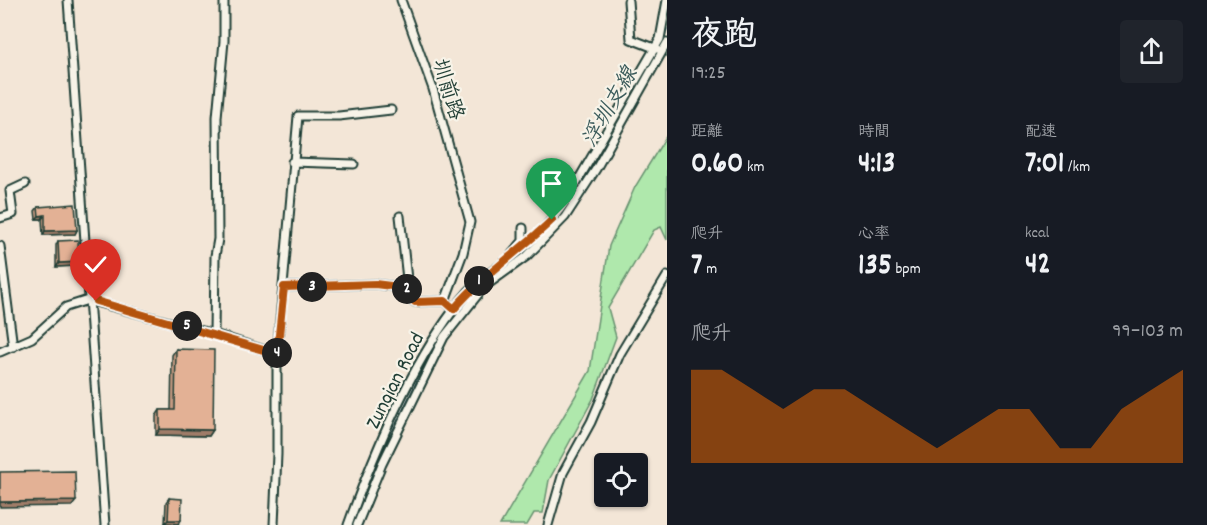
<!DOCTYPE html>
<html lang="zh-TW">
<head>
<meta charset="utf-8">
<style>
	:root { --surface:#171b24; --page:#20242c; --text:#f1f3f6; --muted:#9ea1a6; --accent:#b45309 }
	body { margin:0; font-family:Dekko,"LXGW WenKai TC",sans-serif; background:var(--page); color:var(--text); height:100vh; display:flex; flex-direction:column; font-size:22px; white-space:nowrap }
	* { box-sizing:border-box; margin:0 }
	p { font-size:20px; color:var(--muted) }
	.icon { flex:none; width:33px; height:33px; fill:none; stroke:currentColor; stroke-width:2; stroke-linecap:round; stroke-linejoin:round }
	.map { position:relative; flex:1; overflow:hidden }
	.side { display:flex; flex-direction:column; background:var(--surface); width:540px }
	.side>* { flex:none }
	.tools { position:absolute; left:594px; top:453px; display:grid; gap:12px }
	.tools a { display:grid; place-items:center; width:54px; height:54px; border-radius:6px; background:var(--surface); box-shadow:0 2px 4px #0004; font-size:30px }
	.pin { position:absolute; display:grid; place-items:center; width:51px; height:51px; color:#fff; margin:-62px -26px; border-radius:50% 50% 50% 0; rotate:-45deg; box-shadow:0 0 6px #0007 }
	.pin .icon { rotate:45deg }
	.km { position:absolute; width:30px; height:30px; margin:-15px; border-radius:50%; background:#222; color:#fff; font-size:16px; line-height:30px; text-align:center }
	.round { display:grid; place-items:center; flex:none; width:63px; height:63px; border-radius:6px; background:var(--page) }
	.headline { display:flex; align-items:center; justify-content:space-between; height:102px; padding:0 24px }
	h1 { font-size:33px; font-weight:700; line-height:45px }
	.figures { display:grid; grid-template-columns:repeat(3,1fr); gap:9px; height:102px; padding:6px 24px }
	.figures div { display:grid; align-content:center }
	.figures b { font-size:30px; font-weight:700 }
	.figures small { font-size:16px; font-weight:400 }
	.figures p { font-size:16px }
	.chart { height:168px; padding:12px 24px }
	.chart p { display:flex; justify-content:space-between }
	.chart svg { width:100%; height:108px; margin-top:6px; fill:var(--accent); opacity:.7 }
	main { display:flex; flex:1; min-height:0 }
	.map>svg:first-child { display:block }
</style>
</head>
<body>
<main>
<div class="map">
<svg width="667" height="525" viewBox="0 0 667 525">
	<rect width="100%" height="100%" fill="#f3e6d7"/>
	<filter id="ink" filterUnits="userSpaceOnUse"><feTurbulence type="fractalNoise" baseFrequency=".0167" numOctaves="2"/><feDisplacementMap in="SourceGraphic" scale="12" xChannelSelector="R" yChannelSelector="G"/><feConvolveMatrix kernelMatrix="1 2 1 2 8 2 1 2 1" color-interpolation-filters="sRGB"/></filter>
	<g filter="url(#ink)">
		<path fill="#afe8ac" stroke="#679270" stroke-width="1.5" d="M667 135V240L661 227 654 230 608 308 616 337 593 399 549 480 543 513H534L527 525H500L590 371 609 246 635 187Z"/>
		<g fill="none" stroke-linecap="round" stroke-linejoin="round">
			<path stroke="#7496a8" stroke-width="2" d="M661 46 667 29
				M519 257 564 212 657 53
				M459 309 481 284 509 264
				M447 325 455 315
				M352 525 370 478 436 342"/>
			<g stroke="#1f3d34" stroke-width="11">
				<path id="minor" d="M68 0 105 525
					M401 0 433 89 470 222 463 253 445 301
					M628 1 631 39 657 49
					M292 162 354 164
					M400 216 409 297 415 302 445 301 456 311
					M0 218 13 214 10 191 25 184
					M0 246 13 347
					M512 254 523 241V228
					M284 287 375 284 407 288
					M214 334 215 256 218 239 217 117 224 41V0
					M0 352 32 338 66 307 88 300 214 334 277 354
					M274 525 277 454V354L298 116H339L391 110
					M348 525C375 450 417 350 469 291 482 277 497 268 512 257 533 241 552 222 566 201L660 39 667 0
					M357 525 382 464 444 337 484 287 527 256 565 217 596 169 667 43
					M548 525 563 473 591 422 620 354 667 276"/>
			</g>
			<use href="#minor" stroke="#f7f3e8" stroke-width="7"/>
		</g>
		<path fill="#c39880" stroke="#1f3d34" stroke-width="1.5" d="M38 207 77 230 75 234 43 235 42 219H36L35 211Z
			M58 241 79 262 76 266 56 267V245Z
			M176 349 213 430 209 436 156 435V416L160 410H171L172 355Z
			M169 498 179 524 165 523 166 502Z"/>
		<path fill="#9f7c68" stroke="#1f3d34" stroke-width="1.5" d="M45 215 42 219H36L39 216Z
			M77 230 75 234 43 235 45 231Z
			M79 262 76 266 56 267 59 263Z
			M160 429 213 430 209 436 156 435Z
			M76 501 72 506 0 507V502Z
			M168 520H181L179 524 165 523Z"/>
		<path fill="#e3b195" stroke="#1f3d34" stroke-width="1.5" d="M75 204 77 230 45 231V215L39 216 38 207Z
			M78 240 79 262 59 263 58 241Z
			M176 349 214 350 213 430 160 429V410H175Z
			M75 471 76 501 0 502V472Z
			M169 498 182 499 181 520H168Z"/>
	</g>
	<g fill="none" stroke-linecap="round" stroke-linejoin="round" filter="url(#ink)">
		<g stroke="#fff" stroke-width="12">
			<path id="route" d="M96 301 277 354 284 287 375 284 407 288 409 297 415 302 445 301 454 309C483 275 520 251 552 220"/>
		</g>
		<use href="#route" stroke="#b45309" stroke-width="8"/>
	</g>
	<g text-anchor="middle" stroke-width="4.5" stroke-linejoin="round" paint-order="stroke">
		<g font-size="21" fill="#1f3d34" stroke="#f7f3e8">
			<text transform="translate(449 89) rotate(73)" y="7">圳前路</text>
			<text transform="translate(394 380) rotate(-63)" y="7">Zunqian Road</text>
		</g>
		<g font-size="22" font-style="italic" fill="#3b5b5b" stroke="#f7f3e8">
			<text transform="translate(608 106) rotate(-60)" y="8">浮圳支線</text>
		</g>
	</g>
</svg>
<div class="tools">
<a><svg class="icon" aria-label="locate" viewBox="0 0 24 24"><circle cx="12" cy="12" r="6"/><path d="M12 2v4M12 18v4M2 12h4M18 12h4"/></svg></a>
</div>
<div class="pin" style="left:552px;top:220px;background:#1e9e55"><svg class="icon" aria-label="arrive" viewBox="0 0 24 24"><path d="M6 21V4h12l-3 4 3 4H6"/></svg></div>
<div class="pin" style="left:96px;top:301px;background:#d93025"><svg class="icon" aria-label="check" viewBox="0 0 24 24"><path d="M5 12l5 5 9-10"/></svg></div>
<b class="km" style="left:479px;top:281px">1</b>
<b class="km" style="left:407px;top:289px">2</b>
<b class="km" style="left:312px;top:287px">3</b>
<b class="km" style="left:277px;top:353px">4</b>
<b class="km" style="left:187px;top:326px">5</b>
</div>
<section class="side">
<div class="headline"><div><h1>夜跑</h1><p>19:25</p></div><a class="round"><svg class="icon" aria-label="share" viewBox="0 0 24 24"><path d="M12 15V3M7 8l5-5 5 5M5 13v7h14v-7"/></svg></a></div>
<div class="figures">
<div><p>距離</p><b>0.60<small> km</small></b></div>
<div><p>時間</p><b>4:13</b></div>
<div><p>配速</p><b>7:01<small> /km</small></b></div>
</div>
<div class="figures">
<div><p>爬升</p><b>7<small> m</small></b></div>
<div><p>心率</p><b>135<small> bpm</small></b></div>
<div><p>kcal</p><b>42</b></div>
</div>
<div class="chart"><p><span>爬升</span>99–103 m</p>
<svg viewBox="0 0 160 44" preserveAspectRatio="none"><path d="M0 44V6L10 6L20 14L30 22L40 14L50 14L60 22L70 30L80 38L90 30L100 22L110 22L120 38L130 38L140 22L150 14L160 6V44z"/></svg>
</div>
</section>
</main>
</body>
</html>
